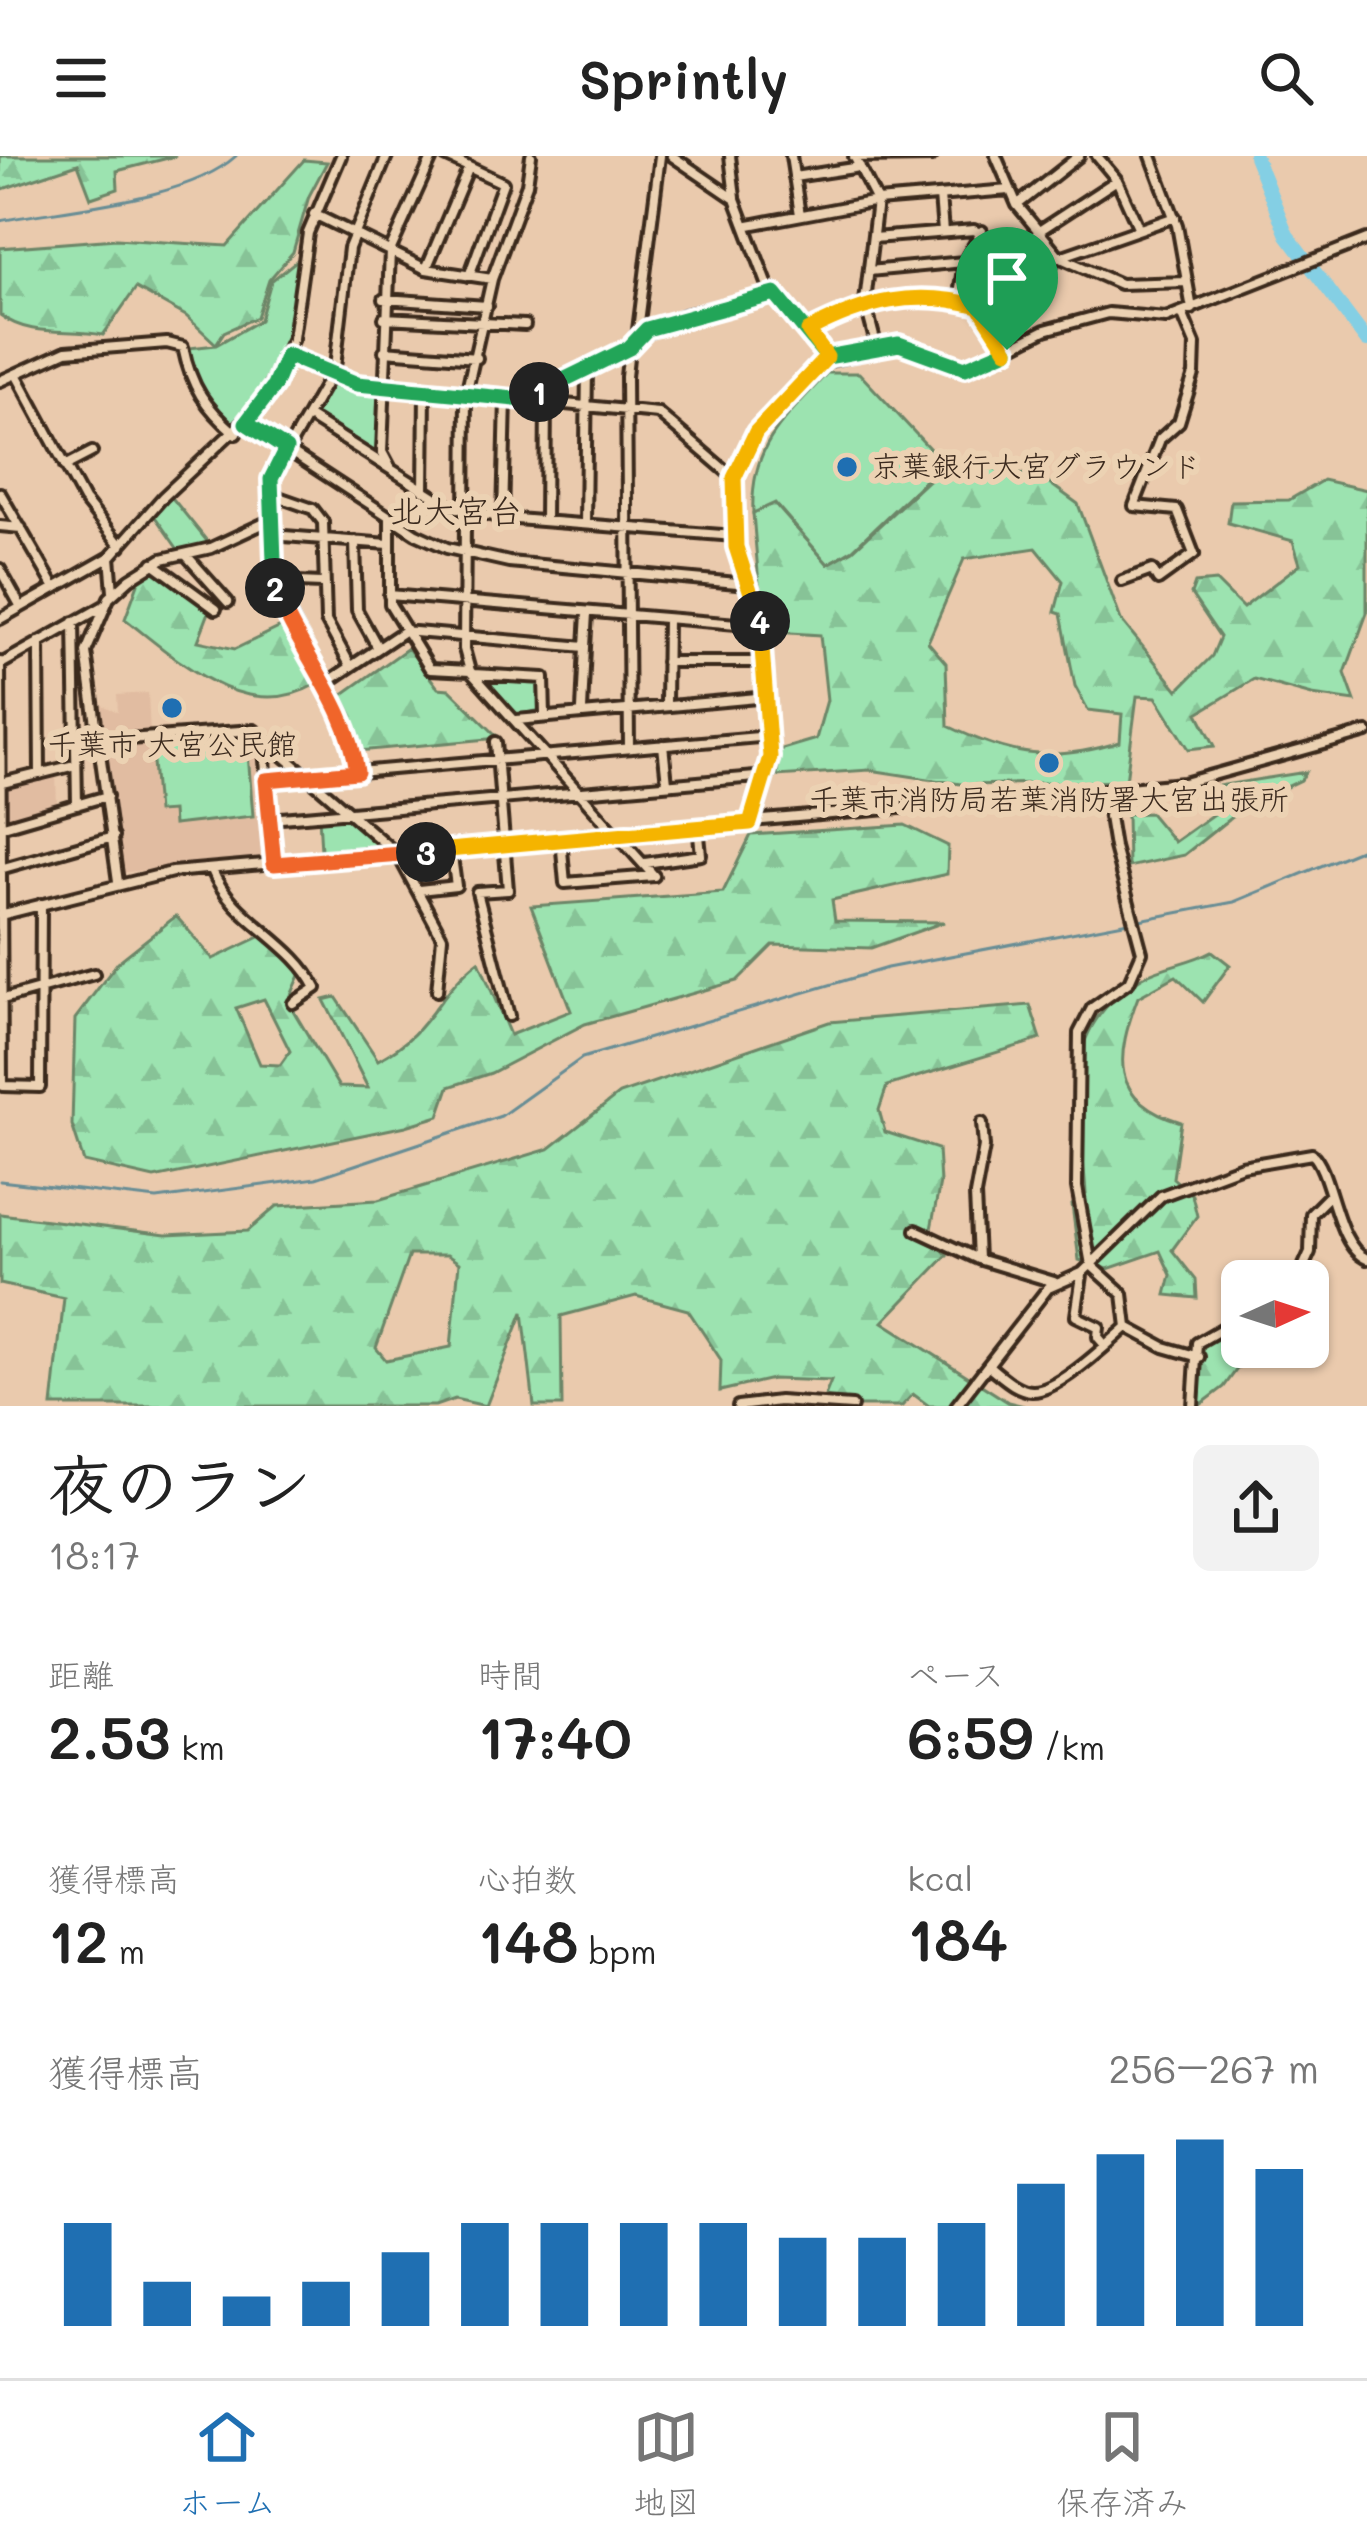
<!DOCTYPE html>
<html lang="ja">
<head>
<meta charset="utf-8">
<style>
	:root { --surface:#fff; --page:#f2f2f2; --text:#222; --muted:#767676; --line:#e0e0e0; --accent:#1f6fb2 }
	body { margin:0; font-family:Mali,"Klee One",sans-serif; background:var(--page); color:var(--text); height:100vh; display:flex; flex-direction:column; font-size:45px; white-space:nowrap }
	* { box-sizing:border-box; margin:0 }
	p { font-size:39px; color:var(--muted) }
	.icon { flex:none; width:66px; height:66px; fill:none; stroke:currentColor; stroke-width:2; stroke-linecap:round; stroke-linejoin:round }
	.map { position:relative; height:1250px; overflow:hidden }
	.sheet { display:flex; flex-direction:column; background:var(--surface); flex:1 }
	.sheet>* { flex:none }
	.needle { width:78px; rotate:87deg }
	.fabs { position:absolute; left:1221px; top:1104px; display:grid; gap:24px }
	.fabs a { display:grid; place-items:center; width:108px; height:108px; border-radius:18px; background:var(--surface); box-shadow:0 3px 9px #0004; font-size:60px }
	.pin { position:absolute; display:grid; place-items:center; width:102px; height:102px; color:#fff; margin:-123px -51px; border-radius:50% 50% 50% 0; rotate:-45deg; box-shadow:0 0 12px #0007 }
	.pin .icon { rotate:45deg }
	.km { position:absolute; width:60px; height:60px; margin:-30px; border-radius:50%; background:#222; color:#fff; font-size:33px; line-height:60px; text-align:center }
	.round { display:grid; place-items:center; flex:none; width:126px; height:126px; border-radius:18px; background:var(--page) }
	.head { display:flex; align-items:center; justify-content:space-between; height:204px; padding:0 48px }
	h1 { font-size:66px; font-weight:600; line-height:90px }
	.figures { display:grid; grid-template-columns:repeat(3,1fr); gap:18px; height:204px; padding:12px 48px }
	.figures div { display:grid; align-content:center }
	.figures b { font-size:60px; font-weight:600 }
	.figures small { font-size:33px; font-weight:400 }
	.figures p { font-size:33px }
	.chart { height:336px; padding:24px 48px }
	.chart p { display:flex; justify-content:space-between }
	.chart svg { width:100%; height:216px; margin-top:12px; stroke:var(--accent); stroke-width:6 }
	header { display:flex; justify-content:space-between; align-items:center; height:156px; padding:0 48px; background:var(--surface); font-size:54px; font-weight:600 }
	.menu { display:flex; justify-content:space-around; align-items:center; height:168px; border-top:3px solid var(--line); background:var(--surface); font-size:33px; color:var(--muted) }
	.menu a { display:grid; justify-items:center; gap:6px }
	.menu .current { color:var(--accent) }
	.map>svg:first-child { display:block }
</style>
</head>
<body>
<header><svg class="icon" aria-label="menu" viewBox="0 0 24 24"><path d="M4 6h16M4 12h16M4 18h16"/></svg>Sprintly<svg class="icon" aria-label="search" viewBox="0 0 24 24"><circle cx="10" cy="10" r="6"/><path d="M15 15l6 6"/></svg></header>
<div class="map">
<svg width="1367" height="1250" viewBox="0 0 1367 1250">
	<defs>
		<pattern id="forest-firs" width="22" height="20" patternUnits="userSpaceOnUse" patternTransform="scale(3)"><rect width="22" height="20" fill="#9ce3b0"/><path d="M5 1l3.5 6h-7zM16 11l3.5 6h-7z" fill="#87c397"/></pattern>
	</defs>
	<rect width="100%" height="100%" fill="#eacaad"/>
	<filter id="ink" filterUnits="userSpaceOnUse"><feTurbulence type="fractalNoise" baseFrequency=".00833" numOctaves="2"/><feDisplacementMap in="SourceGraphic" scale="24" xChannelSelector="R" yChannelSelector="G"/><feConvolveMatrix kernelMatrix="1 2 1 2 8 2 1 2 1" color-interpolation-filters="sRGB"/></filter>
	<g filter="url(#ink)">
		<path fill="#e1bca1" d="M148 537 150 579 103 584 100 548 118 556 117 539Z
			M254 575 260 580 271 700 119 717 104 588Z
			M56 616 57 653 11 665 7 661 9 629Z"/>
		<path fill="url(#forest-firs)" stroke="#6c8667" stroke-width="3" fill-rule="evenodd" d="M0 0H176L117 15 118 33 91 42 78 8 0 34Z
			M304 4 327 6 309 40 293 96 269 124 257 161 224 176 216 188 186 160 136 132 103 179C67 172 31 182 0 159V92L116 83 227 90Z
			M986 311 1041 321 1078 348 1121 464 1178 534 1212 500 1220 481 1191 438 1195 427 1216 425 1243 452 1300 408 1293 385 1228 367 1231 345 1289 344 1323 324 1367 334V457L1345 517 1355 545 1312 539 1254 523 1198 557 1215 590 1189 593 1156 541 1137 540 1126 625 967 629 870 614 777 620 779 594 816 583 827 544 820 479 775 476 759 429 753 357 774 347 828 408 853 394 936 317ZM1036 392 1063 425 1055 456 1061 458 1075 530 1088 554 1122 558 1120 586C1052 607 1012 601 948 570L946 507 928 486 964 403Z
			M157 412 211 451 198 485 235 493 283 470 316 528C246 569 179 505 125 463L140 422Z
			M408 492 438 532 449 533 499 582 359 595 335 544Z
			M1306 616 1301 624 1244 651 1184 699 1128 711 1127 658 1150 657 1174 686 1219 654 1218 630Z
			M905 669 948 690 947 718 832 744 835 765 944 766 871 792 773 789 737 825 585 868 491 917 449 931 439 960 406 970 154 1022 84 1006 72 969 75 863 118 806 176 760 213 803 264 779 303 813 288 846 339 931 368 932 324 844 336 841 378 904C432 876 435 838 479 805L510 879 571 855 531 750 723 736 751 679ZM264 843 290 895 280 909 260 908 236 852Z
			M1212 795 1230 809 1203 846 1176 820 1138 841C1116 900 1108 944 1181 966L1173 1022 1192 1039 1197 1060 1172 1094 1196 1124 1197 1142 1166 1139 1171 1119 1160 1095 1108 1113 1079 1104 1072 1049 1086 1038C1081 947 1051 877 1143 821 1162 810 1190 807 1212 795Z
			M1030 849 1041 883 887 930 879 954 885 976 938 993 940 1027 930 1078 947 1099 883 1166 1008 1246 1024 1250H929L913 1238 902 1250H821L831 1225 772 1223 720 1235 721 1204 688 1154 636 1140 561 1160 562 1250H534L523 1156 486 1250 455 1243 435 1250H52L64 1142 0 1128V1058L166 1079 248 1075 277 1050 378 1044 549 993 619 938 829 866ZM409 1099H447L459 1107 451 1191 386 1204 376 1192Z
			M1242 1155V1191H1253L1224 1231 1199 1250 1203 1187 1225 1176Z"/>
		<path fill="#9ce3b0" stroke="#6c8667" stroke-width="3" d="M1034 84H1041L1060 106 1047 147 1028 148 1001 127Z
			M301 101C297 167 280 221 236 271L196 228 189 192 216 189 260 164 271 125Z
			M827 217H859L943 307 853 393 828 408 775 347 753 357C750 288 784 265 827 217Z
			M333 225 379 234 381 302 313 261Z
			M169 338 211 390 182 399 151 355Z
			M482 520 541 524 542 554 515 559Z
			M247 585 253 660 173 669 172 655 157 656 152 593Z
			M346 658 381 690 321 695 319 660Z"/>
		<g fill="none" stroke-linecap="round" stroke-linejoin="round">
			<path stroke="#678d95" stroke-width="3" d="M0 65C66 52 186 45 236 0
				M0 1025 157 1043 316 1022 501 960 582 902 887 812 1234 746 1367 691"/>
			<path stroke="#84cfe4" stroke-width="14" d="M1255 0 1287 79 1367 185"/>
			<g stroke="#3b2a1e" stroke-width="16">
				<path id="minor" d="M387 0 349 92 335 211 271 323 273 425 325 528 404 475 585 491 582 554
					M445 0 503 27 469 120
					M531 0 527 28 492 123 466 238 464 493 470 515 654 720 565 727 561 683
					M672 0 735 43 768 130 827 201
					M730 0 735 41
					M791 0 800 59
					M996 0 1017 49 1060 101 1175 61
					M1097 0 1117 24 1139 73
					M1151 0 1177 69 1192 153
					M854 1 932 0
					M856 4 877 45 865 146 877 192
					M794 21 860 11
					M940 40 943 76
					M1017 49 1079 0
					M314 58 426 113 492 123
					M749 69 877 45 1009 34
					M873 82 974 74 1020 98
					M1061 102 1120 128 1187 126
					M426 113 469 11
					M869 115 964 106
					M384 143 487 150
					M958 146 964 106 982 75
					M979 150 1039 75 1117 24
					M384 162 525 169
					M808 175C867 144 913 133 979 150L1007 193
					M637 182 684 159 773 139
					M384 195 477 202
					M287 199 357 228 658 257 734 322
					M16 218 84 344 121 390
					M0 225 66 195 167 187 183 191C191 231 206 252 236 278
					M527 243 629 192
					M307 260 449 350 503 362 735 380
					M246 267 416 378 447 392 509 406 748 428
					M65 310 92 296
					M390 311 382 296 390 95 433 0
					M424 335 425 235
					M0 337 55 432
					M270 338 313 353 323 366 326 465 350 509
					M390 362V448L430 513 470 515
					M503 362 506 242
					M545 365 546 245
					M585 368 587 211
					M0 370 21 372
					M271 379 389 388
					M355 385 357 454 378 492
					M187 400 228 446
					M110 401 113 435
					M153 407 216 453
					M0 413 21 451
					M273 425 322 427
					M1122 425 1152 414 1158 424 1194 398 1177 354 1134 350 1160 283 1179 266 1194 218 1195 188 1182 157
					M389 439 761 470
					M0 463 110 401 163 341 262 248 293 182 308 77 341 0
					M74 466 77 649
					M39 486 40 618
					M585 491 587 457
					M0 506 2 929
					M666 506H765
					M1 508 104 450
					M473 518 544 522 545 559
					M325 528 355 597 357 616
					M666 547 667 463
					M517 564 768 541
					M263 581 274 708
					M100 585 254 574 398 699 442 781 437 835
					M496 586 508 734 477 736 509 860
					M663 589 667 627
					M629 591 626 221 629 192 637 182 660 0
					M267 624 770 580
					M2 627 75 609
					M1105 636 1114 691 1142 796 1129 826 1092 852 1079 877 1077 1031 1091 1109 1123 1138 1127 1171 1164 1191 1199 1201
					M270 663 767 620
					M750 667 767 620 770 580 761 470 736 391 734 322 756 276 821 207 899 188 955 211H972L1045 174 1108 157 1166 162 1367 83
					M0 671 107 640
					M645 707 701 699 698 670
					M0 713 113 681
					M212 714C232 764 293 785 316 832L293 847
					M118 726 86 496 109 442 130 423 162 403 211 392 271 364
					M419 734 456 730 451 693
					M0 759 172 716 1184 627 1367 576
					M3 843 94 818
					M3 930 40 931 41 748
					M916 1074 978 1103 1054 1126
					M978 1103 975 1039 984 991 982 967
					M1082 1119 1076 1160 1099 1171 1098 1181 1105 1189
					M1297 1125 1310 1096 1311 1058 1328 1041
					M990 1211C1002 1220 1015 1234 1032 1235 1058 1236 1107 1188 1127 1171
					M738 1250 779 1245 852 1250
					M956 1250 1048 1132 1082 1117 1161 1040 1242 1010 1312 998C1332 1015 1335 1090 1367 1103
					M1193 1250 1197 1187 1225 1171 1242 1150"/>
			</g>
			<use href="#minor" stroke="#ecd2b3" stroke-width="8"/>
		</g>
	</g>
	<g fill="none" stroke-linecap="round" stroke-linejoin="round" filter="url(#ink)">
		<g stroke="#fff" stroke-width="24">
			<path id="split-1" d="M539 236 629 192 647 173 775 138 827 201 899 188 965 212 1007 194"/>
		</g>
		<g stroke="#fff" stroke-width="24">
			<path id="split-2" d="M275 432 271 323 286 293 246 267 274 230 287 199 357 228 525 244 539 236"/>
		</g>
		<g stroke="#fff" stroke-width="24">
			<path id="split-3" d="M275 432C297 494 349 549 357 616L266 624 274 708 426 696"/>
		</g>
		<g stroke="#fff" stroke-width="24">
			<path id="split-4" d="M426 696 750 667 770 601 760 465"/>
		</g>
		<g stroke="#fff" stroke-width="24">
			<path id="split-5" d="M760 465 736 391 734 322 756 276 827 201 808 175C866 145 913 133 979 150L1007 194"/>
		</g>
		<use href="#split-1" stroke="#22a559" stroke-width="15"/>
		<use href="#split-2" stroke="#22a559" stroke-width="15"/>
		<use href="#split-3" stroke="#f0652b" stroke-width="15"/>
		<use href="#split-4" stroke="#f5b400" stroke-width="15"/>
		<use href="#split-5" stroke="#f5b400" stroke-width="15"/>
	</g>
	<g fill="#1f6fb2" stroke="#ecd2b3" stroke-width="4.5">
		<circle cx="847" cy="311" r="12"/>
		<circle cx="172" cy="552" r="12"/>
		<circle cx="1049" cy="607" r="12"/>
	</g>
	<g text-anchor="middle" stroke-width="12" stroke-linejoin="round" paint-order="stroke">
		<g font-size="30" fill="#3b2a1e" stroke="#ecd2b3">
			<text x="871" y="321" text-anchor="start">京葉銀行大宮グラウンド</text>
			<text x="172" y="599">千葉市 大宮公民館</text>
			<text x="1049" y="654">千葉市消防局若葉消防署大宮出張所</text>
		</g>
		<g font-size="33" fill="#3b2a1e" stroke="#ecd2b3">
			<text x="456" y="367">北大宮台</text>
		</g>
	</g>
</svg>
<div class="fabs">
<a><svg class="needle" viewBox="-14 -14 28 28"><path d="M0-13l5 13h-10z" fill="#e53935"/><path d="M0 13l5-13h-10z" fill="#767676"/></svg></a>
</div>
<div class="pin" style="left:1007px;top:194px;background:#1e9e55"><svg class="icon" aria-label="arrive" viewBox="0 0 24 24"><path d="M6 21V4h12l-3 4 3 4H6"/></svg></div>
<b class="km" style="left:539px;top:236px">1</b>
<b class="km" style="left:275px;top:432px">2</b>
<b class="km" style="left:426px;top:696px">3</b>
<b class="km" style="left:760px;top:465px">4</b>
</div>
<section class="sheet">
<div class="head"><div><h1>夜のラン</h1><p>18:17</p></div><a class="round"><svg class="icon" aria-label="share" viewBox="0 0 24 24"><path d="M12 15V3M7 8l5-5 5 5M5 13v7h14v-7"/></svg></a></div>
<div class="figures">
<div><p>距離</p><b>2.53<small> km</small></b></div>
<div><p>時間</p><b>17:40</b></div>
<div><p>ペース</p><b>6:59<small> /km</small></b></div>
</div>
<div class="figures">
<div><p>獲得標高</p><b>12<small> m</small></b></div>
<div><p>心拍数</p><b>148<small> bpm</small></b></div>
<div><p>kcal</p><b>184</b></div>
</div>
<div class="chart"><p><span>獲得標高</span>256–267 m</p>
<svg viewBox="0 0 160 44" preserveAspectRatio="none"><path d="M5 44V23M15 44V35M25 44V38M35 44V35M45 44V29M55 44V23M65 44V23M75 44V23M85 44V23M95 44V26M105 44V26M115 44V23M125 44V15M135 44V9M145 44V6M155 44V12"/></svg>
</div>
</section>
<nav class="menu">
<a class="current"><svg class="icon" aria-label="home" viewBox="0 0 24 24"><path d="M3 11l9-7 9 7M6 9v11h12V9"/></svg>ホーム</a>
<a><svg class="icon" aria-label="map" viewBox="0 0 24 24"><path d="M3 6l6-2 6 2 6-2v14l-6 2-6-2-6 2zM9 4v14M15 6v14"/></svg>地図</a>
<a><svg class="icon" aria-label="saved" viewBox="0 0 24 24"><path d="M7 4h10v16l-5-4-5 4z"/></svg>保存済み</a>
</nav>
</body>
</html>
